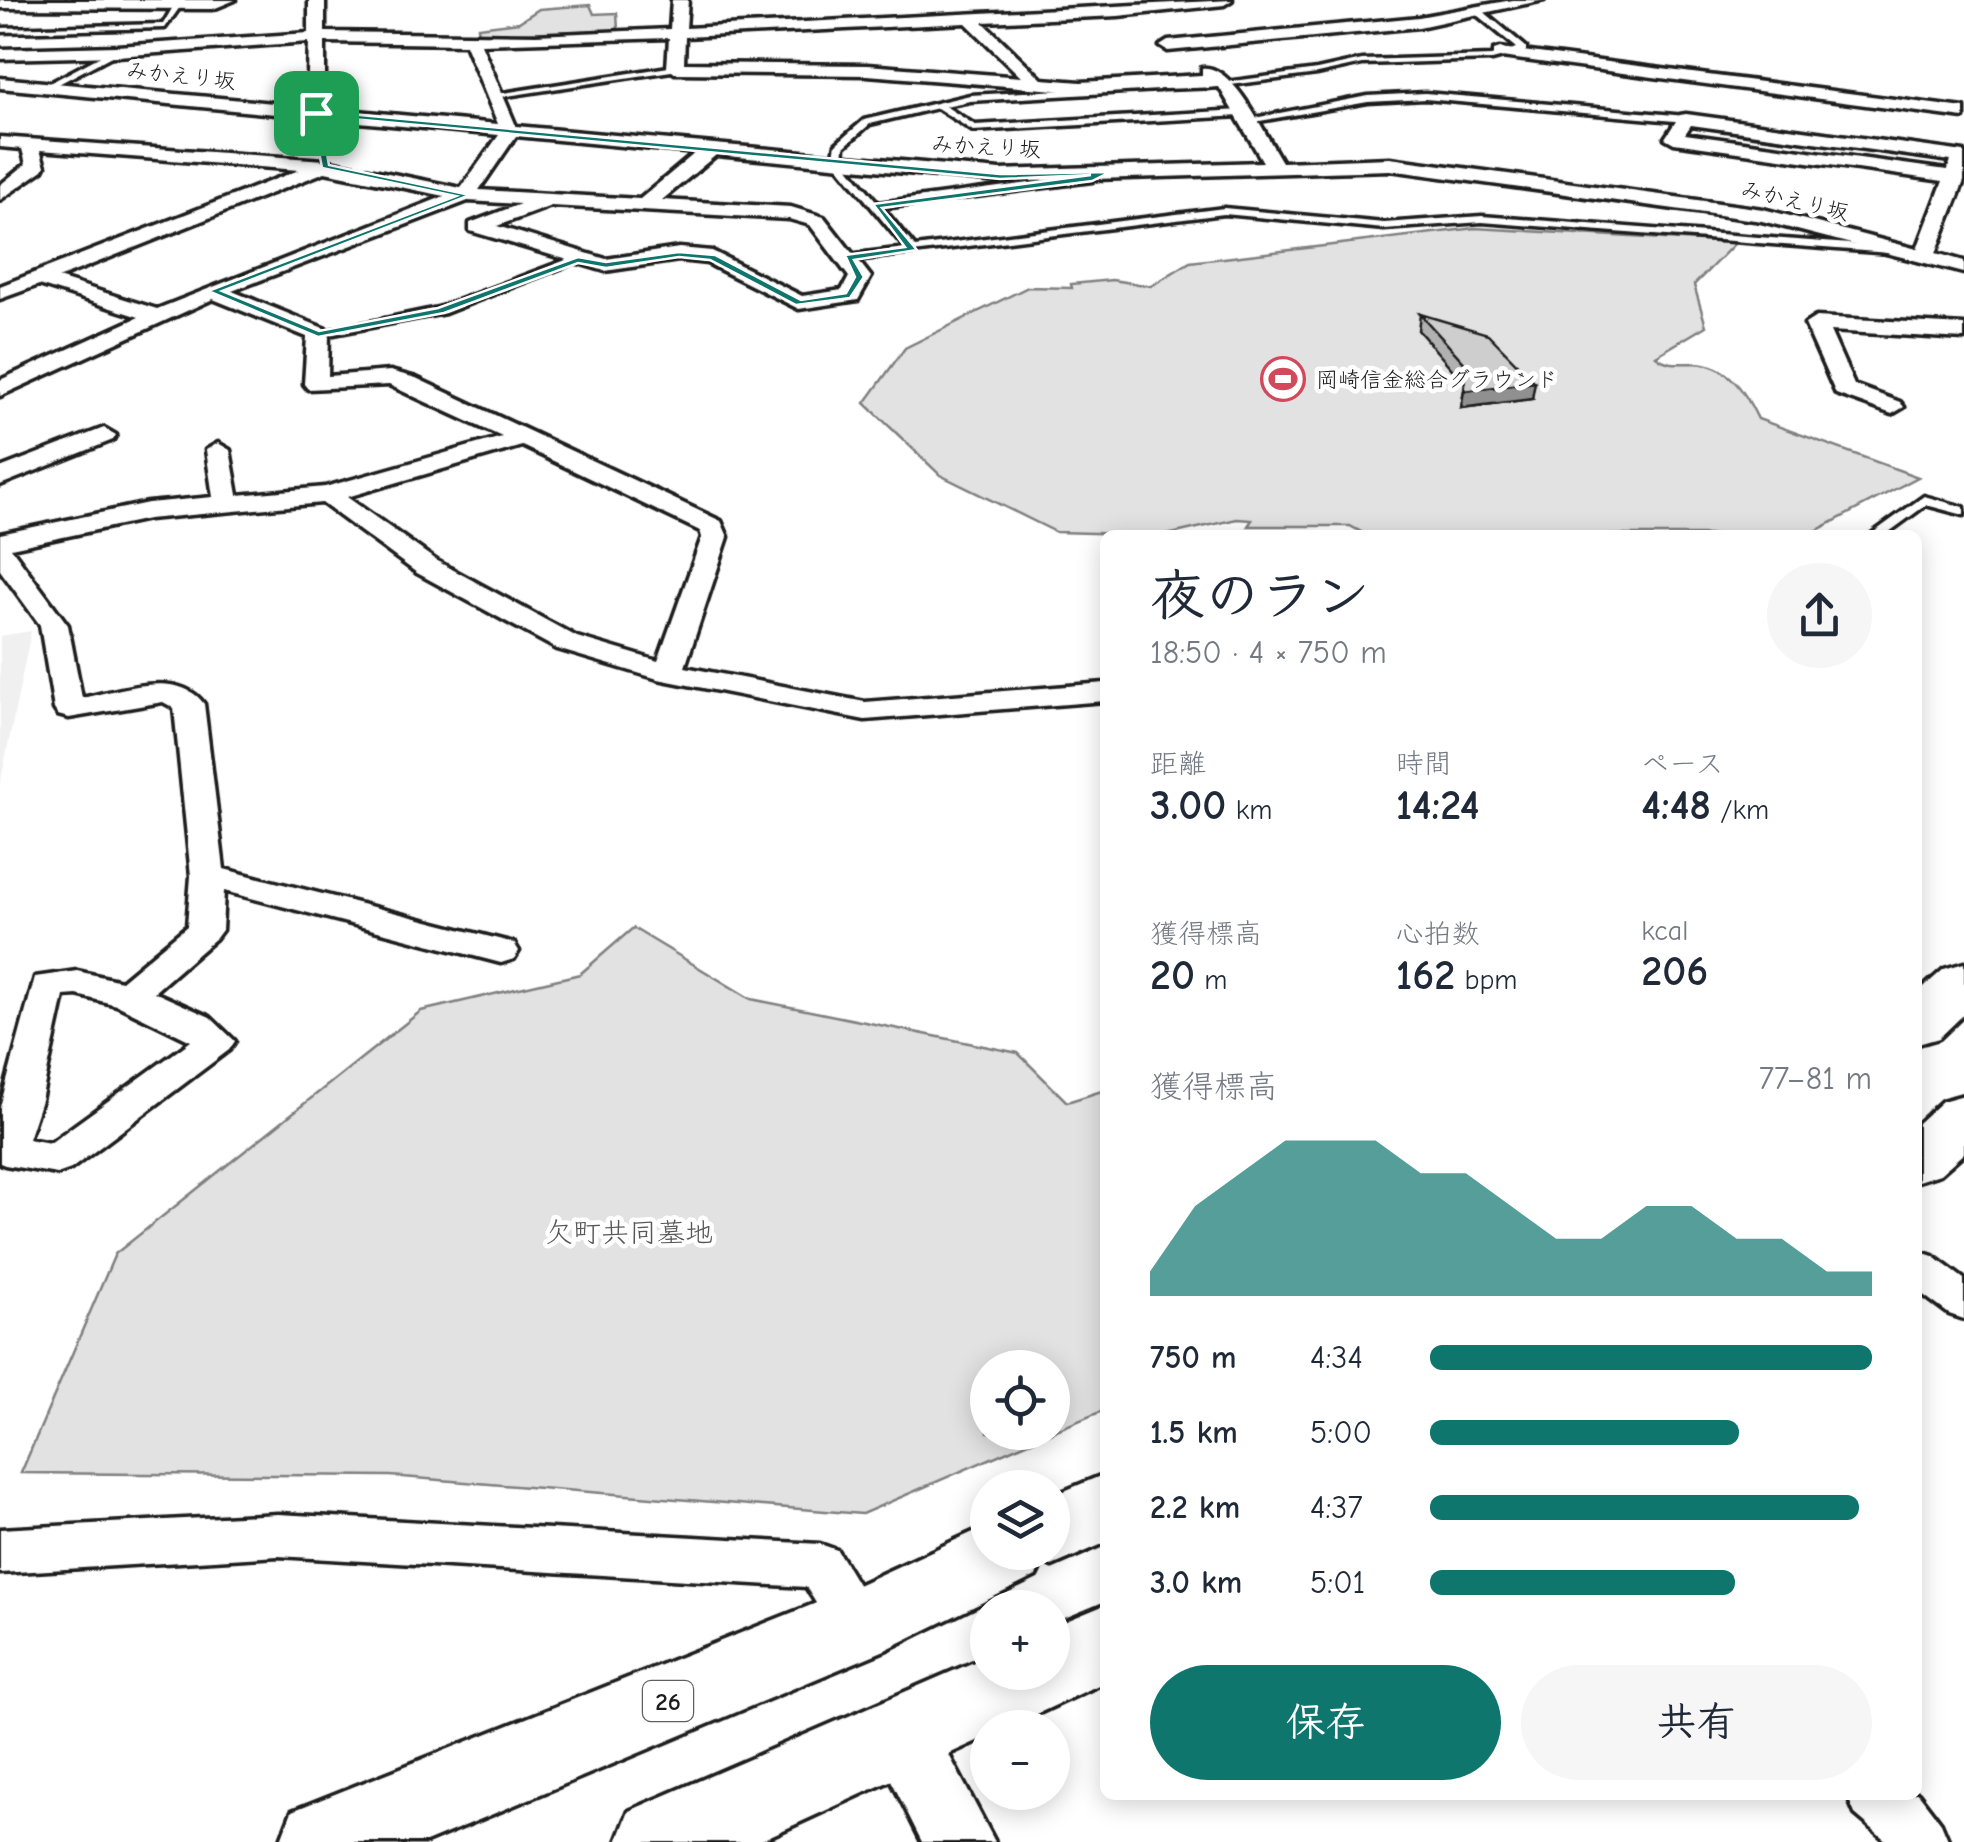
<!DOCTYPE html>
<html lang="ja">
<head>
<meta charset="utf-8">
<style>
	:root { --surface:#fff; --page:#f6f6f7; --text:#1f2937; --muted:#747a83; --accent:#0f766e }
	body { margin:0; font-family:"Comic Neue","Klee One",sans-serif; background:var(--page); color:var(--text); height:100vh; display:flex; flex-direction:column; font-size:38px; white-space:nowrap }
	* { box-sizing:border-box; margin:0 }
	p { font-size:32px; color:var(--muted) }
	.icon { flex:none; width:55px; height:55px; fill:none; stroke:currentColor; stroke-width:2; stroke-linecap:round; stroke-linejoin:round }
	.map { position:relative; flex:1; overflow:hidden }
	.sheet { position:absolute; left:1100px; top:530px; width:822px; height:1270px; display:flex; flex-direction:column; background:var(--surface); border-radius:15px; box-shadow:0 5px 25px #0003 }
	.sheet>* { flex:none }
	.controls { position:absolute; left:970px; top:1350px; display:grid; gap:20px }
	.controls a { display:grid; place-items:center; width:100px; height:100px; border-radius:50%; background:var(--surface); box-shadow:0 5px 25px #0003; font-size:50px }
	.pin { position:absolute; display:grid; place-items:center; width:85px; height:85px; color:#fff; margin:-42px; border-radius:20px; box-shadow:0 5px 15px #0006 }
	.round { display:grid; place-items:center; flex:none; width:105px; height:105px; border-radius:52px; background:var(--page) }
	.headline { display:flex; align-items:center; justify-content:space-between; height:170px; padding:0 50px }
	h1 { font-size:55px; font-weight:600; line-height:75px }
	.metrics { display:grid; grid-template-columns:repeat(3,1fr); gap:15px; height:170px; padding:10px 50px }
	.metrics div { display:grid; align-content:center }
	.metrics b { font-size:42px; font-weight:600 }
	.metrics small { font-size:28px; font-weight:400 }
	.metrics p { font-size:28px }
	.chart { height:280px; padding:20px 50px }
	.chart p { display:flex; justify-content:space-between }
	.chart svg { width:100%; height:180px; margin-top:10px; fill:var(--accent); opacity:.7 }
	.action { display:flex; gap:20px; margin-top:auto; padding:20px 50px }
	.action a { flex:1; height:115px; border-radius:60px; background:var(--accent); color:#fff; font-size:40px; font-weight:600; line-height:115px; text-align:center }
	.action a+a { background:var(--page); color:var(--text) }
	ul { padding:0 50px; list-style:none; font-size:32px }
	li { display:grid; grid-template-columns:160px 120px 1fr; align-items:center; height:75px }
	li i { height:25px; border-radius:12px; background:var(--accent) }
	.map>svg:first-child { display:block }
</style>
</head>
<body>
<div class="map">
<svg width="1964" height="1842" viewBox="0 0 1964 1842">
	<rect width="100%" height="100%" fill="#fff"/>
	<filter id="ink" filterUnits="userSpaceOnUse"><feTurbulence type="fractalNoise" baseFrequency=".01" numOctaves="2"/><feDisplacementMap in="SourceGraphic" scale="20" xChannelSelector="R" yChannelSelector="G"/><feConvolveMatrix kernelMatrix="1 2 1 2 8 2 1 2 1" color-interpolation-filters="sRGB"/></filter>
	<g filter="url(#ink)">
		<path fill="#f0f0f0" d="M31 631 0 785V636Z"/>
		<path fill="#e2e2e2" stroke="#7f7f7f" stroke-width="2.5" d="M590 5 594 14 617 13 618 30 479 34 478 27 519 22 539 9Z
			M1475 228 1735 243 1694 285 1706 326 1656 356C1668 366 1679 363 1695 363 1729 364 1745 392 1758 419L1918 477 1808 535H1367L1350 526H1248L1252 520 1237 519 1167 535 1056 532 940 475 865 403 905 348 1028 287 1072 288 1071 284 1112 280 1151 286 1190 262Z
			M633 928 751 999 1018 1053 1067 1102 1105 1090V1410L1052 1432V1368H988V1432H1052L862 1514 390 1476 21 1473 115 1254 421 1011 580 974Z"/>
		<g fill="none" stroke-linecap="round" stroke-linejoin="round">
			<g stroke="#1c1c1c" stroke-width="7">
				<path id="service" d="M177 0H185L165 28 0 32V28L163 24Z
					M1477 11H1483L1526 47V51L1492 60 1362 64 1317 74 1207 88 1203 85 1317 70 1362 60 1492 56 1517 48 1477 15Z
					M114 49 121 51 51 88 44 86Z
					M675 66 678 70 494 98 490 95Z
					M1156 85 1159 90 970 101 945 106 975 125 1241 110 1245 113 1241 116 973 131 937 108 870 124 844 147 843 160 878 203 1090 175 1105 169 1110 172 1092 181 883 208 915 247 1224 208 1384 223 1482 216 1890 247 1895 250 1890 253 1482 222 1384 229 1224 214 848 261 843 258 848 255 905 248 833 160 836 144 864 120 970 95Z
					M1425 93 1686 116 1690 119 1686 122 1425 99 1368 102 1248 123 1244 120 1368 96Z
					M574 257 583 259 445 313 318 337 312 334 438 308Z
					M1924 496 1964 507V515L1926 505 1885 535H1870Z"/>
			</g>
			<g stroke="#1c1c1c" stroke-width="7">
				<path id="minor" d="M0 0H235L213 9 0 8Z
					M309 0H325V32L536 35 670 29 672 0H688L686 28 1232 0 1224 5 1118 16 983 22 1042 79 1081 82 1202 75V68C1234 64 1266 137 1282 162L1390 158 1763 209 1917 249 1943 181 1674 143 1665 138 1680 115 1686 114 1964 152V181L1936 253 1964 261V273L1762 221 1390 170 1000 182 716 155 662 200 791 207 824 217 871 277 858 300 799 309 707 263 679 260 605 271 470 231V223L520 204 468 201 232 291 326 329 329 334 328 376 390 371 416 378 721 521 728 537 685 667 865 702 1105 683V701L865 720 658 679 557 649 417 573 322 503 148 519 11 548 68 625 82 698C118 691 178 668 204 704L224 869 514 943 519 951 514 959 501 963 224 891 222 930 216 938 154 992 210 1017 235 1041 229 1050 71 1169 57 1174 5 1165 0 1163V1107L35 977 77 971 121 981 187 926 191 876 174 708 163 702 69 718 58 715 54 709 40 625 0 570V534L148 503 213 497 206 450 218 443 230 450 238 495 325 487 502 437 389 385 308 389 304 384 307 337 213 299 0 396V380L139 317 39 285 0 299V286L299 170 40 150 45 166 43 170 0 200V185L26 164 22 149 0 147V137L325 160 461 188 499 135 326 119 329 136 320 141 311 136 308 117 0 88V78L307 106 309 42 117 56 0 59V49L117 46 309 33ZM966 23 1021 77 867 65 684 63 685 37ZM669 38 667 68 675 73 867 75 1081 92 1219 87 1263 162 1000 170 516 126 481 44ZM325 42 465 44 498 124 325 108ZM1691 125 1951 161 1947 170 1685 134ZM516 136 695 153 640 199 479 190ZM325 172 445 196 157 309 58 278ZM551 206 789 219 810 225 849 277 842 290 802 296 712 251 679 248 606 259 497 226ZM522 446 700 531 702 537 658 661 577 637 437 561 347 497ZM77 995 117 1005 191 1041 50 1143 28 1139 41 1100 64 996Z
					M1512 0H1544L1419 27 1168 51 1160 46 1168 41 1419 17Z
					M1500 48 1964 108V118L1494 56V50Z
					M1816 317 1964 325V339L1830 331 1854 385 1900 402 1904 407 1892 414 1836 394 1805 324Z
					M104 428 116 435 113 440 0 485V468Z
					M1918 1251 1933 1256 1964 1279V1319L1949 1314 1918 1291Z
					M278 1514 820 1544 837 1550 882 1624 875 1640 857 1647 839 1640 806 1587 278 1556 0 1573V1529Z
					M1918 1793 1941 1823 1949 1842H1888L1855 1814 1847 1795Z"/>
			</g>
			<g stroke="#1c1c1c" stroke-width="7">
				<path id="tertiary" d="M903 1703 927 1713 995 1842H922L869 1736 879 1713Z"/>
			</g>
			<g stroke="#1c1c1c" stroke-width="7">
				<path id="primary" d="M1964 963V1014L1939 1038 1918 1044V992L1944 969Z
					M1964 1095V1153L1940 1174 1918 1181V1123L1942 1101Z
					M1105 1474V1543L1052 1566 1043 1562 1036 1576 885 1650 426 1842H280L292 1811 829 1598 982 1528 988 1526V1552H1052V1496Z
					M1105 1605V1682L1007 1728H988V1736L757 1842H617L629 1811 988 1656V1672H1052V1627Z"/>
			</g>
			<use href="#service" fill="#fff" fill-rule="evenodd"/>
			<use href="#minor" fill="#fff" fill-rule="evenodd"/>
			<use href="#tertiary" fill="#fff" fill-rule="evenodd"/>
			<use href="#primary" fill="#fff" fill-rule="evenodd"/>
		</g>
		<path fill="#b1b1b1" stroke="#1c1c1c" stroke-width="2.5" d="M1420 314 1532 399 1461 408 1465 384 1418 330Z"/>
		<path fill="#909090" stroke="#1c1c1c" stroke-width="2.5" d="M1535 382 1532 399 1461 408 1464 391Z"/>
		<path fill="#cecece" stroke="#1c1c1c" stroke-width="2.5" d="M1420 314 1488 334 1535 382 1464 391 1468 367Z"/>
	</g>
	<path fill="#0f766e" stroke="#fff" stroke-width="2.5" fill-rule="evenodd" d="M316 111 1000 174 1110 172 1092 181 882 208 917 250 854 260 864 277 850 298 796 305 710 260 679 257 606 268 578 263 444 313 318 337 208 291 456 196 322 168 312 113ZM320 116 1000 179 1091 175 873 204 905 247 845 255 855 277 846 293 801 300 715 255 679 252 606 262 578 257 438 308 319 331 222 291 470 195 329 165Z"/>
	<defs>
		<g id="stadium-ring" transform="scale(2.25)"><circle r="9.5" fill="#fff" stroke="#d1495b" stroke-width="1.5"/><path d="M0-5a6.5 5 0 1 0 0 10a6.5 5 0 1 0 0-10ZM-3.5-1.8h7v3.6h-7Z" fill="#d1495b"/></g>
	</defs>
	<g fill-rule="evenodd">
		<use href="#stadium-ring" x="1283" y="379"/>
	</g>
	<g text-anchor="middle" stroke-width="9" stroke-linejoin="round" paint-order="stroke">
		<g font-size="22" fill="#1c1c1c" stroke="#fff">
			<text transform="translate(181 75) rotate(6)" y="8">みかえり坂</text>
			<text transform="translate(986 146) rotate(3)" y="8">みかえり坂</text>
			<text transform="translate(1795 200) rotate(13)" y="8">みかえり坂</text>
		</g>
		<g font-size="22" fill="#1c1c1c" stroke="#fff" text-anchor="start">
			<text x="1316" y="387">岡崎信金総合グラウンド</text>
		</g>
		<rect fill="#fff" stroke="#606060" stroke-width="2.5" x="643" y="1681" width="50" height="40" rx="8"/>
		<g font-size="25" font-weight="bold" fill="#1c1c1c">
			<text x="668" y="1710">26</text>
		</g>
		<g font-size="28" fill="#575757" stroke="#fff">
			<text x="629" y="1242">欠町共同墓地</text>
		</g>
	</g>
</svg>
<div class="controls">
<a><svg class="icon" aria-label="locate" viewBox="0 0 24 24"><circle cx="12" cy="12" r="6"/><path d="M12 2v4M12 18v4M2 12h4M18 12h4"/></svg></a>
<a><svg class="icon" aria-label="layers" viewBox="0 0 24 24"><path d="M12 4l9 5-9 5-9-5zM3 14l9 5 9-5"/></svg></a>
<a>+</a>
<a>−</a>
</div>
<div class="pin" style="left:316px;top:113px;background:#1e9e55"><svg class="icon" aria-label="arrive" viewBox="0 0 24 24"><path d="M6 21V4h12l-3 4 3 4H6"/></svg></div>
<section class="sheet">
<div class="headline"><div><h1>夜のラン</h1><p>18:50 · 4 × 750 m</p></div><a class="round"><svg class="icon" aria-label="share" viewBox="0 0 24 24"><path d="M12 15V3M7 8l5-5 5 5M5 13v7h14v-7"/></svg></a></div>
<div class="metrics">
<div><p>距離</p><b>3.00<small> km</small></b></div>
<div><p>時間</p><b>14:24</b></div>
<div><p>ペース</p><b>4:48<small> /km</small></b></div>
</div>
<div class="metrics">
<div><p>獲得標高</p><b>20<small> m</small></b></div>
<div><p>心拍数</p><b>162<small> bpm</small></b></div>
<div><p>kcal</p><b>206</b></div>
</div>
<div class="chart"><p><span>獲得標高</span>77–81 m</p>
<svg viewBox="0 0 160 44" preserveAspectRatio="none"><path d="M0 44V38L10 22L20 14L30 6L40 6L50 6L60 14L70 14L80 22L90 30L100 30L110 22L120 22L130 30L140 30L150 38L160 38V44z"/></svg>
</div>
<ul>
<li><b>750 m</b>4:34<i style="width:100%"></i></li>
<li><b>1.5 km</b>5:00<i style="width:70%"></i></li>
<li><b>2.2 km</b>4:37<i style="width:97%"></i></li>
<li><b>3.0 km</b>5:01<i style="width:69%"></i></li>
</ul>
<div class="action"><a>保存</a><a>共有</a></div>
</section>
</div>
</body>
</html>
